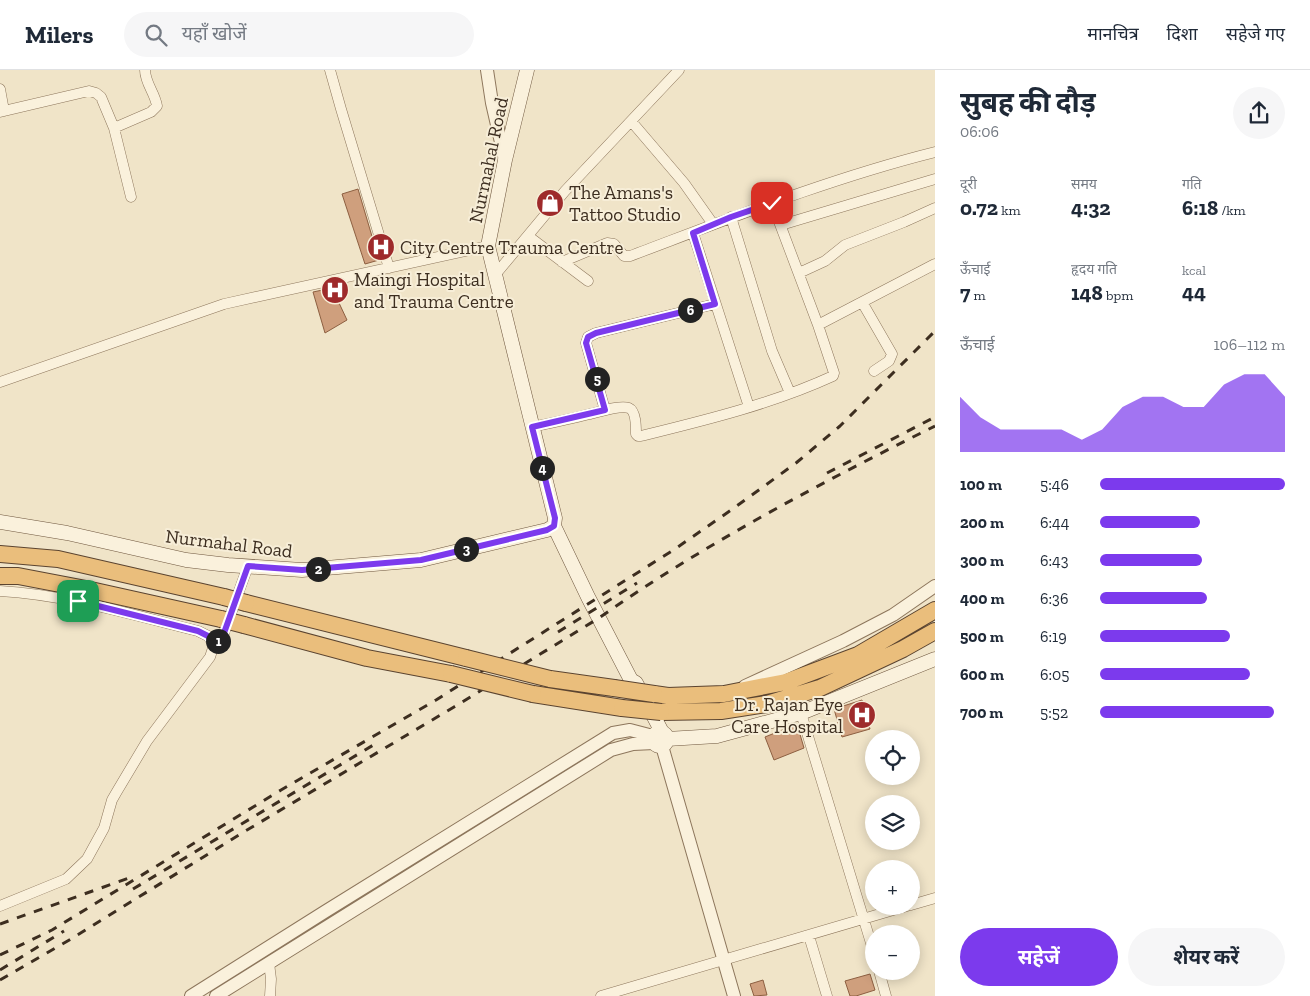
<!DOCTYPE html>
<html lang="hi">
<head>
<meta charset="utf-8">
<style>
	:root { --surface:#fff; --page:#f6f6f7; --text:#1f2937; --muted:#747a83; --line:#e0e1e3; --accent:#7c3aed }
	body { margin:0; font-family:"Zilla Slab","Noto Sans Devanagari",serif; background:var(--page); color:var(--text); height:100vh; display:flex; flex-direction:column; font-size:19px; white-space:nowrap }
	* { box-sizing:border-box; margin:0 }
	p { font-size:16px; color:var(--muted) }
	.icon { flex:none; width:28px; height:28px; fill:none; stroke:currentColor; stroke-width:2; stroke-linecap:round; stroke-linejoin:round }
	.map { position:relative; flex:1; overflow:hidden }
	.details { display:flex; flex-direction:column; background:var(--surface); width:375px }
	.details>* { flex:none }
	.fabs { position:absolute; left:865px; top:660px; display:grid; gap:10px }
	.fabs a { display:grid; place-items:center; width:55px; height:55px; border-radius:50%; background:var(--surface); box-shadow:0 2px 12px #0003; font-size:25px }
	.pin { position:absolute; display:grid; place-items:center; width:42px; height:42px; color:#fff; margin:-21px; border-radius:10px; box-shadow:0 2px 8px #0006 }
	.km { position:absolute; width:25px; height:25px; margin:-12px; border-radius:50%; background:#222; color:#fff; font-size:14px; line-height:25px; text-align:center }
	.round { display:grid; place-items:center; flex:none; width:52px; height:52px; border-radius:26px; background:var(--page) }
	.summary { display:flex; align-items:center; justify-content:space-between; height:85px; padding:0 25px }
	h1 { font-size:28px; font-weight:700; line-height:38px }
	.figures { display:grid; grid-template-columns:repeat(3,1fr); gap:8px; height:85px; padding:5px 25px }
	.figures div { display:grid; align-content:center }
	.figures b { font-size:21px; font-weight:700 }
	.figures small { font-size:14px; font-weight:400 }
	.figures p { font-size:14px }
	.chart { height:140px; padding:10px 25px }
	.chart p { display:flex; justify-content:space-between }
	.chart svg { width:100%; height:90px; margin-top:5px; fill:var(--accent); opacity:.7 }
	.cta { display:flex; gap:10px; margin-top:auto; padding:10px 25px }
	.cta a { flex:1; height:58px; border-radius:30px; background:var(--accent); color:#fff; font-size:20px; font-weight:700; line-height:58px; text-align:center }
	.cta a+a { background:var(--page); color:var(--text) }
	ul { padding:0 25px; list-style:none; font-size:16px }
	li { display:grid; grid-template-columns:80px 60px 1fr; align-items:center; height:38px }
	li i { height:12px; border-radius:6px; background:var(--accent) }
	header { display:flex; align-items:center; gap:30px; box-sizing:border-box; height:70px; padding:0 25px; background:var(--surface); border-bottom:1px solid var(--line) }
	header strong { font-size:24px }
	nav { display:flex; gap:28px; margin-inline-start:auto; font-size:18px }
	.search { width:350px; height:45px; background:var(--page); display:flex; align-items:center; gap:12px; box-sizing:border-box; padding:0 18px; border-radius:28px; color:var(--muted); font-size:19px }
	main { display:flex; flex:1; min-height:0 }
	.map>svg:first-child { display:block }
</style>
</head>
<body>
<header>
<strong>Milers</strong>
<div class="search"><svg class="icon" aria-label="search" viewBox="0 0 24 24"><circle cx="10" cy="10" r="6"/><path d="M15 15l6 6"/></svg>यहाँ खोजें</div>
<nav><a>मानचित्र</a><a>दिशा</a><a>सहेजे गए</a></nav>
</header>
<main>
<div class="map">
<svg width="935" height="926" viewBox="0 0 935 926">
	<rect width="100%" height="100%" fill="#f0e4c8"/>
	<path fill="#cf9f7d" stroke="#8d5f41" d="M358 119 379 190 365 194 342 124Z
		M332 218 347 250 325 263 313 222Z
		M862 630 870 659 842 667 834 639Z
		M797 654 804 678 774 690 765 667Z
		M870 904 875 920 856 926H850L845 911Z
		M763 910 767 925 754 926 750 914Z"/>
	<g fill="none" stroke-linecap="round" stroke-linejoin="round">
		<g stroke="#8d765c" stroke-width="11">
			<path id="minor" d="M330 0 341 39 389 198
				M0 19 4 41
				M0 42 89 21 96 23 101 27 114 58 131 127
				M631 51 684 113 713 154
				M114 58 151 42 157 36C155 23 145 13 145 0
				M731 147 772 281 790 323
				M781 155 935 109
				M693 163 749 337
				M528 166 588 211
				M562 192 607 173 614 174 624 186H630C731 148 831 108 935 82
				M799 203 825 191 845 175 904 152 935 138
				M495 205 565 121 679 0
				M862 232 892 284 889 291 874 301
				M818 255 935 194
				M0 312 224 234 488 176
				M605 340 586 273 588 267 596 263 715 234
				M532 357C551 353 570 349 590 344 600 342 619 335 629 338 636 341 636 357 636 364L638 366H641C706 350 772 334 833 306L834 303 818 255 772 133
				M0 521C68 525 133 545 198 561L208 566 214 575 210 587 147 671 116 723 112 730 104 758 87 789 66 809 0 836
				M214 575 224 563 248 496
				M801 643 874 883
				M911 835 935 828
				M809 866 827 926
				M269 893 271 909 270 926
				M879 901 886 926
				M601 926 907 836"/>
		</g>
		<g stroke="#8d765c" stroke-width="14">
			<path id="tertiary" d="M487 0 492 33 505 90
				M745 616 843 571 893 545 935 516
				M662 676 734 926
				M191 926 326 841 613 663 630 660 653 666
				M216 926 611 680 633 674 654 673"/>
		</g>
		<g stroke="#6f573f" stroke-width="15">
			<path id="secondary" d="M0 452 67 463 186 490 228 495 302 500 421 490 547 460 554 456 555 448 488 176 505 90 527 0
				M554 456 588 527 631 610 636 613 662 662
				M653 669a7 7 0 1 1 14 0a7 7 0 1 1-14 0Z
				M667 669 717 666 801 643 935 589"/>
		</g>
		<g stroke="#5b4430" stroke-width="18">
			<path id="trunk" d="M0 484 58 489 224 527
				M0 506H18L86 519 221 549
				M246 533 466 588
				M244 555 367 588 451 604
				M550 609 614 618
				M533 624 622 638
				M654 624 668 626 724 624 786 612 858 585 935 540
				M661 642 721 641 767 634 820 618 903 579 935 561"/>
		</g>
		<use href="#minor" stroke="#faf1dc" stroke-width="10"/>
		<use href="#tertiary" stroke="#faf1dc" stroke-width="12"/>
		<use href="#secondary" stroke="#faf1dc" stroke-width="14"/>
		<use href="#trunk" stroke="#eabe7c" stroke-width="16"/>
		<path stroke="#3d2e20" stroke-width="3" stroke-dasharray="9 9" stroke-linecap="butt" d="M827 403 935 347
			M558 562 637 513
			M133 819 375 674
			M0 854 129 808
			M0 885 52 860 281 720 436 630 675 479 734 438 796 393 840 356 935 261
			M0 900 64 861
			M0 910 71 869 242 763 454 637 599 548C704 474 821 413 935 356"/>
		<g stroke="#5b4430" stroke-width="18" stroke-linecap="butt">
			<path id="trunk-bridge" d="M224 527 246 533
				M221 549 244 555
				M466 588 550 609
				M451 604 533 624
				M614 618 654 624
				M622 638 661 642"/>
		</g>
		<use href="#trunk-bridge" stroke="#eabe7c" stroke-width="16"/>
	</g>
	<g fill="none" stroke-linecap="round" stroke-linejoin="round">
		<g stroke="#fff" stroke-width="10">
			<path id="route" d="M78 531 198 561 208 566 214 575 224 563 248 496 302 500 421 490 547 460 554 456 555 448 532 357 605 340 586 273 588 267 596 263 715 234 693 163 731 147 772 133"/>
		</g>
		<use href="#route" stroke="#7c3aed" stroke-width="6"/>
	</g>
	<defs>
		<g id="shop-disc" transform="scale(1.4375)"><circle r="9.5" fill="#9e2a2b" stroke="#f7eed8"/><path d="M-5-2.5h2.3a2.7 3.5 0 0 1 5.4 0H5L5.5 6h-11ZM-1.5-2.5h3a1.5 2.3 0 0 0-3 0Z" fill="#fff"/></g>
		<g id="hospital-disc" transform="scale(1.4375)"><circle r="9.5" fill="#9e2a2b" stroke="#f7eed8"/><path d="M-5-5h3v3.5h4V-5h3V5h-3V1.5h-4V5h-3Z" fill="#fff"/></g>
	</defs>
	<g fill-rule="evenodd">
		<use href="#shop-disc" x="550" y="133"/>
		<use href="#hospital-disc" x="381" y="177"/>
		<use href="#hospital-disc" x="335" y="220"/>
		<use href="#hospital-disc" x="862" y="645"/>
	</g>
	<g text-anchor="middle" stroke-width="4" stroke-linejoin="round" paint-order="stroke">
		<g font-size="19" fill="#3d2e20" stroke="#f7eed8">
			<text transform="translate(488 90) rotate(-78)" y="7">Nurmahal Road</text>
			<text transform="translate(229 473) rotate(7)" y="7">Nurmahal Road</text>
		</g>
		<g font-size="19" fill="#3d2e20" stroke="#f7eed8" text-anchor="start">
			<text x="569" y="129">The Amans's<tspan x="569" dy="22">Tattoo Studio</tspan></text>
			<text x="400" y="184">City Centre Trauma Centre</text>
			<text x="354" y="216">Maingi Hospital<tspan x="354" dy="22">and Trauma Centre</tspan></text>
			<text x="843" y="641" text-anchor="end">Dr. Rajan Eye<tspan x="843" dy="22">Care Hospital</tspan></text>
		</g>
	</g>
</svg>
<div class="fabs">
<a><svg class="icon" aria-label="locate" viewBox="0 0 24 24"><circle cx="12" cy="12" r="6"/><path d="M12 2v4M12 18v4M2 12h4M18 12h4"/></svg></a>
<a><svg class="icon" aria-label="layers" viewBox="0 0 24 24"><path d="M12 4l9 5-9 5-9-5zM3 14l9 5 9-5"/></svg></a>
<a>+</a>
<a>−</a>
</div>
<div class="pin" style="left:78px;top:531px;background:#1e9e55"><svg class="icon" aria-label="arrive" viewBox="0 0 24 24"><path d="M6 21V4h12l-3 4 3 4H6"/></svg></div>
<div class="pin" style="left:772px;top:133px;background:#d93025"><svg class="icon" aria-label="check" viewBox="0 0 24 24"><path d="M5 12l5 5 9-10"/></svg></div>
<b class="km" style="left:218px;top:571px">1</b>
<b class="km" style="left:318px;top:499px">2</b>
<b class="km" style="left:466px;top:479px">3</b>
<b class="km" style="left:542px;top:398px">4</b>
<b class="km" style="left:597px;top:309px">5</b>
<b class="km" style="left:690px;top:240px">6</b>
</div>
<section class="details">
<div class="summary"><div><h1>सुबह की दौड़</h1><p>06:06</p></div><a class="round"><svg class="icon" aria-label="share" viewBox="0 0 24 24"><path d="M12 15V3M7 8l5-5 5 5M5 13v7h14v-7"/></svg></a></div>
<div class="figures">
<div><p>दूरी</p><b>0.72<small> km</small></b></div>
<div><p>समय</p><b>4:32</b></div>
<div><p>गति</p><b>6:18<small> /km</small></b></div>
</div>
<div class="figures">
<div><p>ऊँचाई</p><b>7<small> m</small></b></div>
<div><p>हृदय गति</p><b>148<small> bpm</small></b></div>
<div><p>kcal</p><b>44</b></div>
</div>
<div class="chart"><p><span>ऊँचाई</span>106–112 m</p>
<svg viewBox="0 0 160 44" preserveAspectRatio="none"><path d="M0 44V17L10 27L20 33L30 33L40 33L50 33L60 38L70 33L80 22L90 17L100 17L110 22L120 22L130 11L140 6L150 6L160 17V44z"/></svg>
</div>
<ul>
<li><b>100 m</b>5:46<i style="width:100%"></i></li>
<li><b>200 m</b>6:44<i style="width:54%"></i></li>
<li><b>300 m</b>6:43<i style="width:55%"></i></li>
<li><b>400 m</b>6:36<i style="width:58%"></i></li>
<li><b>500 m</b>6:19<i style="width:70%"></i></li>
<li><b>600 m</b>6:05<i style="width:81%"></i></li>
<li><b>700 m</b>5:52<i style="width:94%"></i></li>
</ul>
<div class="cta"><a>सहेजें</a><a>शेयर करें</a></div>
</section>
</main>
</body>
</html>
